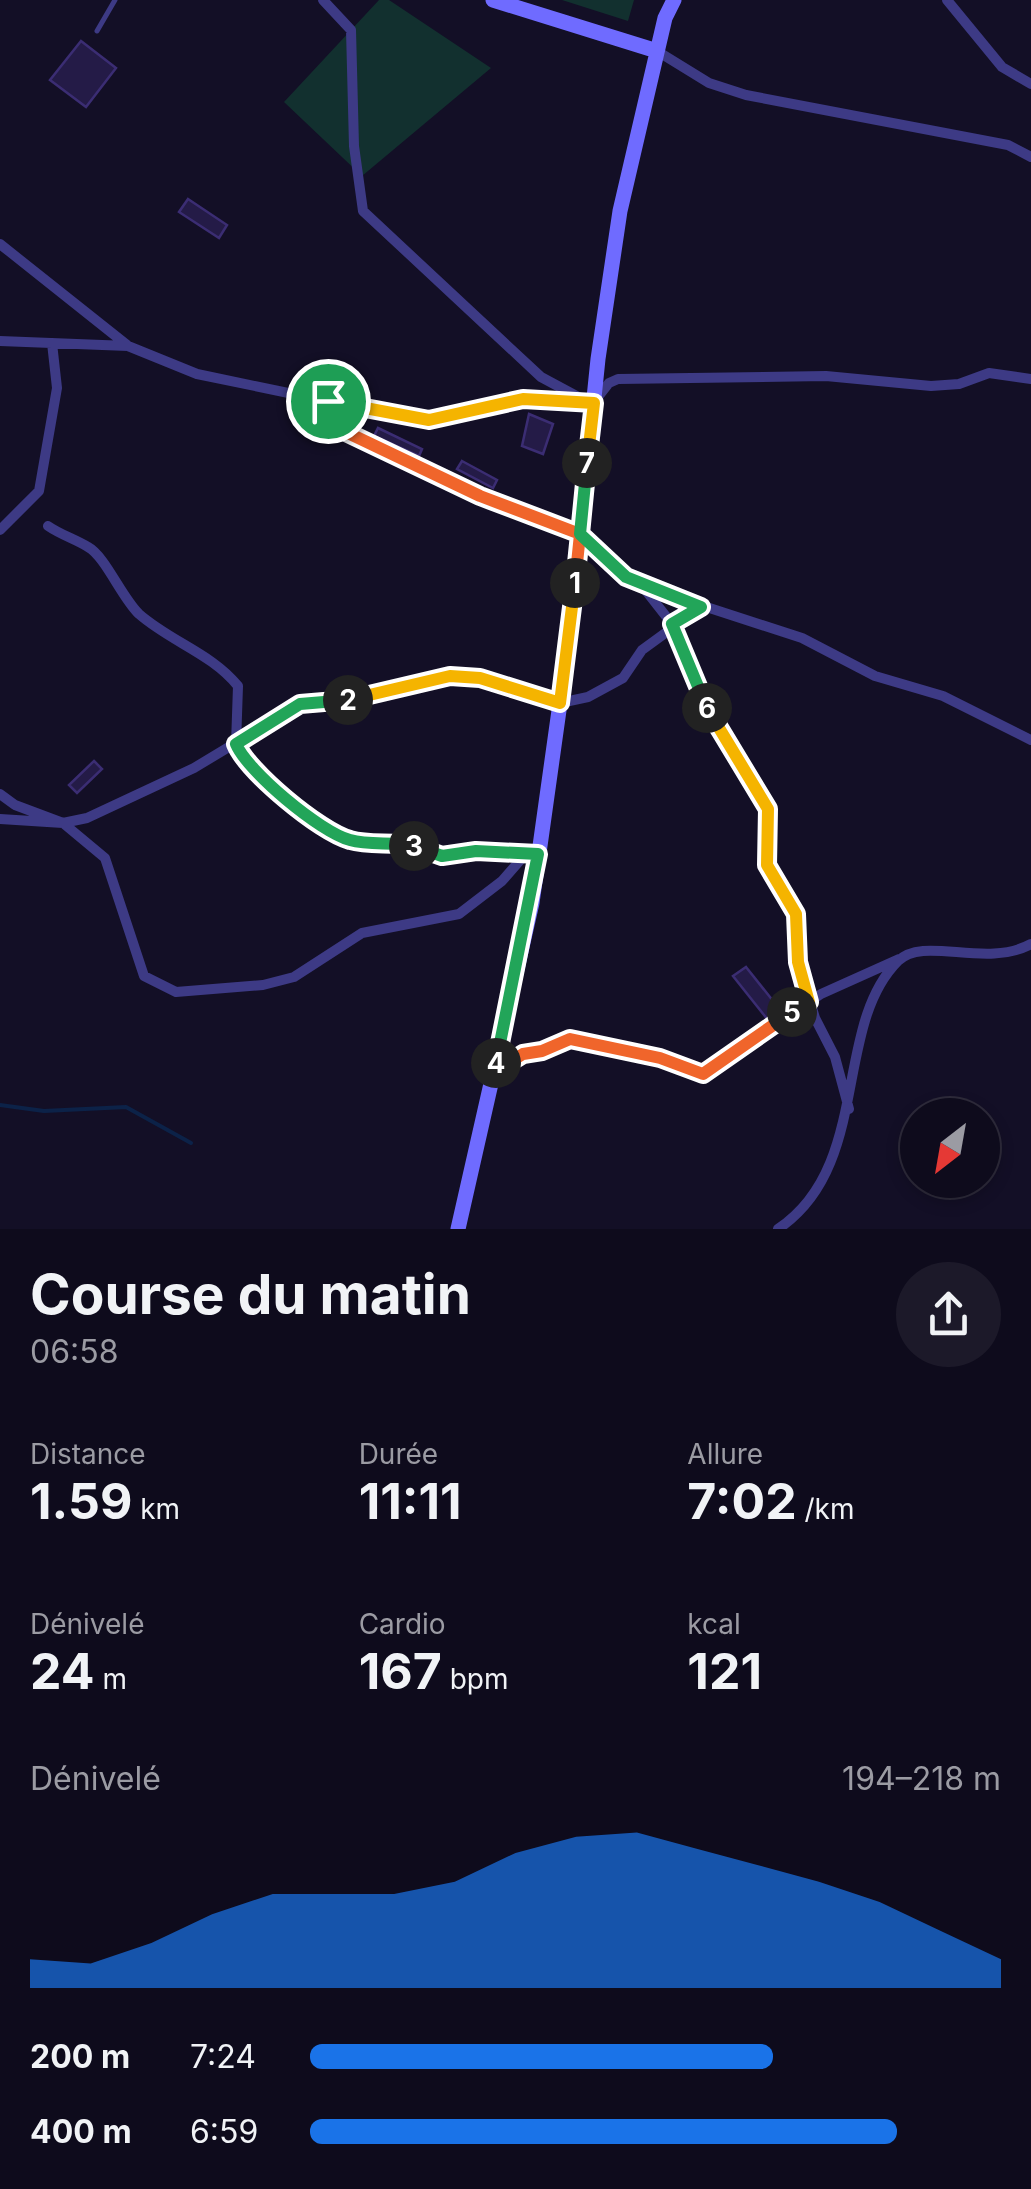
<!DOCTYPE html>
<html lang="fr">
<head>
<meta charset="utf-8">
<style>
	:root { --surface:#0e0b1c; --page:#1c1929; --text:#f1f3f6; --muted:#9b9ba3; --line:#2e2b3b; --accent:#1a73e8 }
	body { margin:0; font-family:Inter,sans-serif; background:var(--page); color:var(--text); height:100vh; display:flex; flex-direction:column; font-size:38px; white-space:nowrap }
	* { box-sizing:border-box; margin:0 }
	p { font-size:32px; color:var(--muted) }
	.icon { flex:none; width:55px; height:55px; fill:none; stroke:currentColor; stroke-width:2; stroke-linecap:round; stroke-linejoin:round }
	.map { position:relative; height:1229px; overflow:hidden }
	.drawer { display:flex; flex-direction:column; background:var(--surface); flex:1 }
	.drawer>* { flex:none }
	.needle { width:65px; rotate:211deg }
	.fabs { position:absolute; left:900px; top:1098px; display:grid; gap:20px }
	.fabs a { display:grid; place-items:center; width:100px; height:100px; border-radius:50%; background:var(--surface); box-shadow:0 5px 15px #0003,0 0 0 2px var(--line); font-size:50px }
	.pin { position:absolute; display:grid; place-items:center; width:85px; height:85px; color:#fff; margin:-42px; border:5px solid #fff; border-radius:50%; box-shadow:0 2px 10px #0007 }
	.km { position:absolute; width:50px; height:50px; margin:-25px; border-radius:50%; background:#222; color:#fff; font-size:28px; line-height:50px; text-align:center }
	.round { display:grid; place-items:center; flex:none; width:105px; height:105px; border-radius:52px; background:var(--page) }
	.summary { display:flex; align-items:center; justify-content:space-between; height:170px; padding:0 30px }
	h1 { font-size:55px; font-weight:700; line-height:75px }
	.stats { display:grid; grid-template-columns:repeat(3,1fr); gap:15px; height:170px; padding:10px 30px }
	.stats div { display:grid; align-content:center }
	.stats b { font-size:50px; font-weight:700 }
	.stats small { font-size:28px; font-weight:400 }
	.stats p { font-size:28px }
	.chart { height:280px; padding:20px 30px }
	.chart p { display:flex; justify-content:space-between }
	.chart svg { width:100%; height:180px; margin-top:10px; fill:var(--accent); opacity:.7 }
	ul { padding:0 30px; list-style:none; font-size:32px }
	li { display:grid; grid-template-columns:160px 120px 1fr; align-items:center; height:75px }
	li i { height:25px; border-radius:12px; background:var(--accent) }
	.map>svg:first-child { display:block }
</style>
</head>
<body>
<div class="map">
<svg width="1031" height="1229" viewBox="0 0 1031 1229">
	<rect width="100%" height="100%" fill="#130f26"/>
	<path fill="#12302f" d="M379 0H389L491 68 362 176 284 102Z
		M562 0H634L628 21Z"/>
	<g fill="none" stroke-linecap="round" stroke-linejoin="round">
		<path stroke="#0c2248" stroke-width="4" d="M0 1105 44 1111 126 1107 191 1143"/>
	</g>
	<path fill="#241b47" stroke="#3b2d73" stroke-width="2.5" d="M81 41 116 68 86 107 50 80Z
		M188 199 227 225 219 238 179 212Z
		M529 414 553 424 543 454 522 446Z
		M378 428 422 449 419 456 374 436Z
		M462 461 497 480 493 488 457 469Z
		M94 761 102 769 77 793 69 785Z
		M746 967 781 1011 768 1020 733 976Z"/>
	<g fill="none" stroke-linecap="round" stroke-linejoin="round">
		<path stroke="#3d3a85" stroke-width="5" d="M97 31 115 0"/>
		<path stroke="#3d3a85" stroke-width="10" d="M323 0 351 30 354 146 363 211 541 377 582 399
			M947 0 1002 67 1031 84
			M657 51 709 83 746 95 1008 145 1031 157
			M0 244 127 345
			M0 341 128 346 197 374 404 417 429 419 523 399 594 403
			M328 401 348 433 481 495 580 535 606 561 642 586 802 638 875 676 943 696 1031 740
			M594 402 609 383 618 379 826 376 931 386 959 384 989 373 1031 379
			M48 526C61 535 75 539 88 547 105 556 122 598 139 614 171 642 211 653 238 686L236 744 244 762 323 827 351 841 410 844 442 856 476 851 523 857
			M0 530 39 491 57 388 52 343
			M643 587 676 629 707 708 768 809 767 865 796 915 798 962 815 1018 835 1057 849 1109
			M0 794 15 805 63 823 105 858 144 976 176 992 263 985 294 977 362 933 459 914 502 881 523 857 538 855
			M0 819 63 823 87 818 194 768 300 704 373 695 450 676 480 678 560 703 588 697 623 678 642 650 701 607
			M495 1071 523 1054 542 1051 570 1039 659 1059 703 1075 821 994 899 959
			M778 1229C872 1166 832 1027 898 961 924 935 985 969 1031 944"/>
		<path stroke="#6f6bff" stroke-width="15" d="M493 0 657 51
			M458 1229 532 903 570 632 598 359 620 211 665 18 674 0"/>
	</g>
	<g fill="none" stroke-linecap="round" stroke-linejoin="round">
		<g stroke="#fff" stroke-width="20">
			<path id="split-1" d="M328 401 348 433 480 496 580 534 575 583"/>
		</g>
		<g stroke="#fff" stroke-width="20">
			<path id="split-2" d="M348 700 450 676 480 678 560 703 575 583"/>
		</g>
		<g stroke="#fff" stroke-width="20">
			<path id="split-3" d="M348 700 300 704 236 744C247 771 320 832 350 840 370 846 393 841 414 846"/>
		</g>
		<g stroke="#fff" stroke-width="20">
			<path id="split-4" d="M414 846 442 856 476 851 538 854 496 1063"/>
		</g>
		<g stroke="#fff" stroke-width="20">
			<path id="split-5" d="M496 1063 494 1072 523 1054 542 1051 570 1039 660 1058 703 1074 792 1012"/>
		</g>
		<g stroke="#fff" stroke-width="20">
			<path id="split-6" d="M707 708 768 809 767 865 796 914 798 962 809 1002 792 1012"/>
		</g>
		<g stroke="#fff" stroke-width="20">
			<path id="split-7" d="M587 463 580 534 626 577 701 607 672 624 707 708"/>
		</g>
		<g stroke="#fff" stroke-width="20">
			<path id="split-8" d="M328 401 429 420 523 399 594 403 587 463"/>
		</g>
		<use href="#split-1" stroke="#f0652b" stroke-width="12"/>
		<use href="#split-2" stroke="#f5b400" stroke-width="12"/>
		<use href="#split-3" stroke="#22a559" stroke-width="12"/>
		<use href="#split-4" stroke="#22a559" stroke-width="12"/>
		<use href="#split-5" stroke="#f0652b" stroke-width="12"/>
		<use href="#split-6" stroke="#f5b400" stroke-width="12"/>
		<use href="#split-7" stroke="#22a559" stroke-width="12"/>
		<use href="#split-8" stroke="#f5b400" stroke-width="12"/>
	</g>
</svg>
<div class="fabs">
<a><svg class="needle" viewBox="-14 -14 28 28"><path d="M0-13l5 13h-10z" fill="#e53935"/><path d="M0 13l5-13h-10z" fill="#9b9ba3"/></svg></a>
</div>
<div class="pin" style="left:328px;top:401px;background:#1e9e55"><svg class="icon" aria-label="arrive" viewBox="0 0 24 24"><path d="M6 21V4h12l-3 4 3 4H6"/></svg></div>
<b class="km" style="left:575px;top:583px">1</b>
<b class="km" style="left:348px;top:700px">2</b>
<b class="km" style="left:414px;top:846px">3</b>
<b class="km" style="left:496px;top:1063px">4</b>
<b class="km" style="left:792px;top:1012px">5</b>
<b class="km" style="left:707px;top:708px">6</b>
<b class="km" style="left:587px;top:463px">7</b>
</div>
<section class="drawer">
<div class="summary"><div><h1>Course du matin</h1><p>06:58</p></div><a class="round"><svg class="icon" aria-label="share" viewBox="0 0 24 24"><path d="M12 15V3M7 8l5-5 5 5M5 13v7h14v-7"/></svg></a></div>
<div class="stats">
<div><p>Distance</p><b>1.59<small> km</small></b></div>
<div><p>Durée</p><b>11:11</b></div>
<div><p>Allure</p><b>7:02<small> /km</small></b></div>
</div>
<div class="stats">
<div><p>Dénivelé</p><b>24<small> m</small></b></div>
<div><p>Cardio</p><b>167<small> bpm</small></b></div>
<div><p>kcal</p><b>121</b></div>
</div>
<div class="chart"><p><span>Dénivelé</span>194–218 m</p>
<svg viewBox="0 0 160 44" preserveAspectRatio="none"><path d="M0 44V37L10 38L20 33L30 26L40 21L50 21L60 21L70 18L80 11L90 7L100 6L110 10L120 14L130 18L140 23L150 30L160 37V44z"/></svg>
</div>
<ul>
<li><b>200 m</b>7:24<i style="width:67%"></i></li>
<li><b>400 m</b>6:59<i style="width:85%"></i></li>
</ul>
</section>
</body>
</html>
